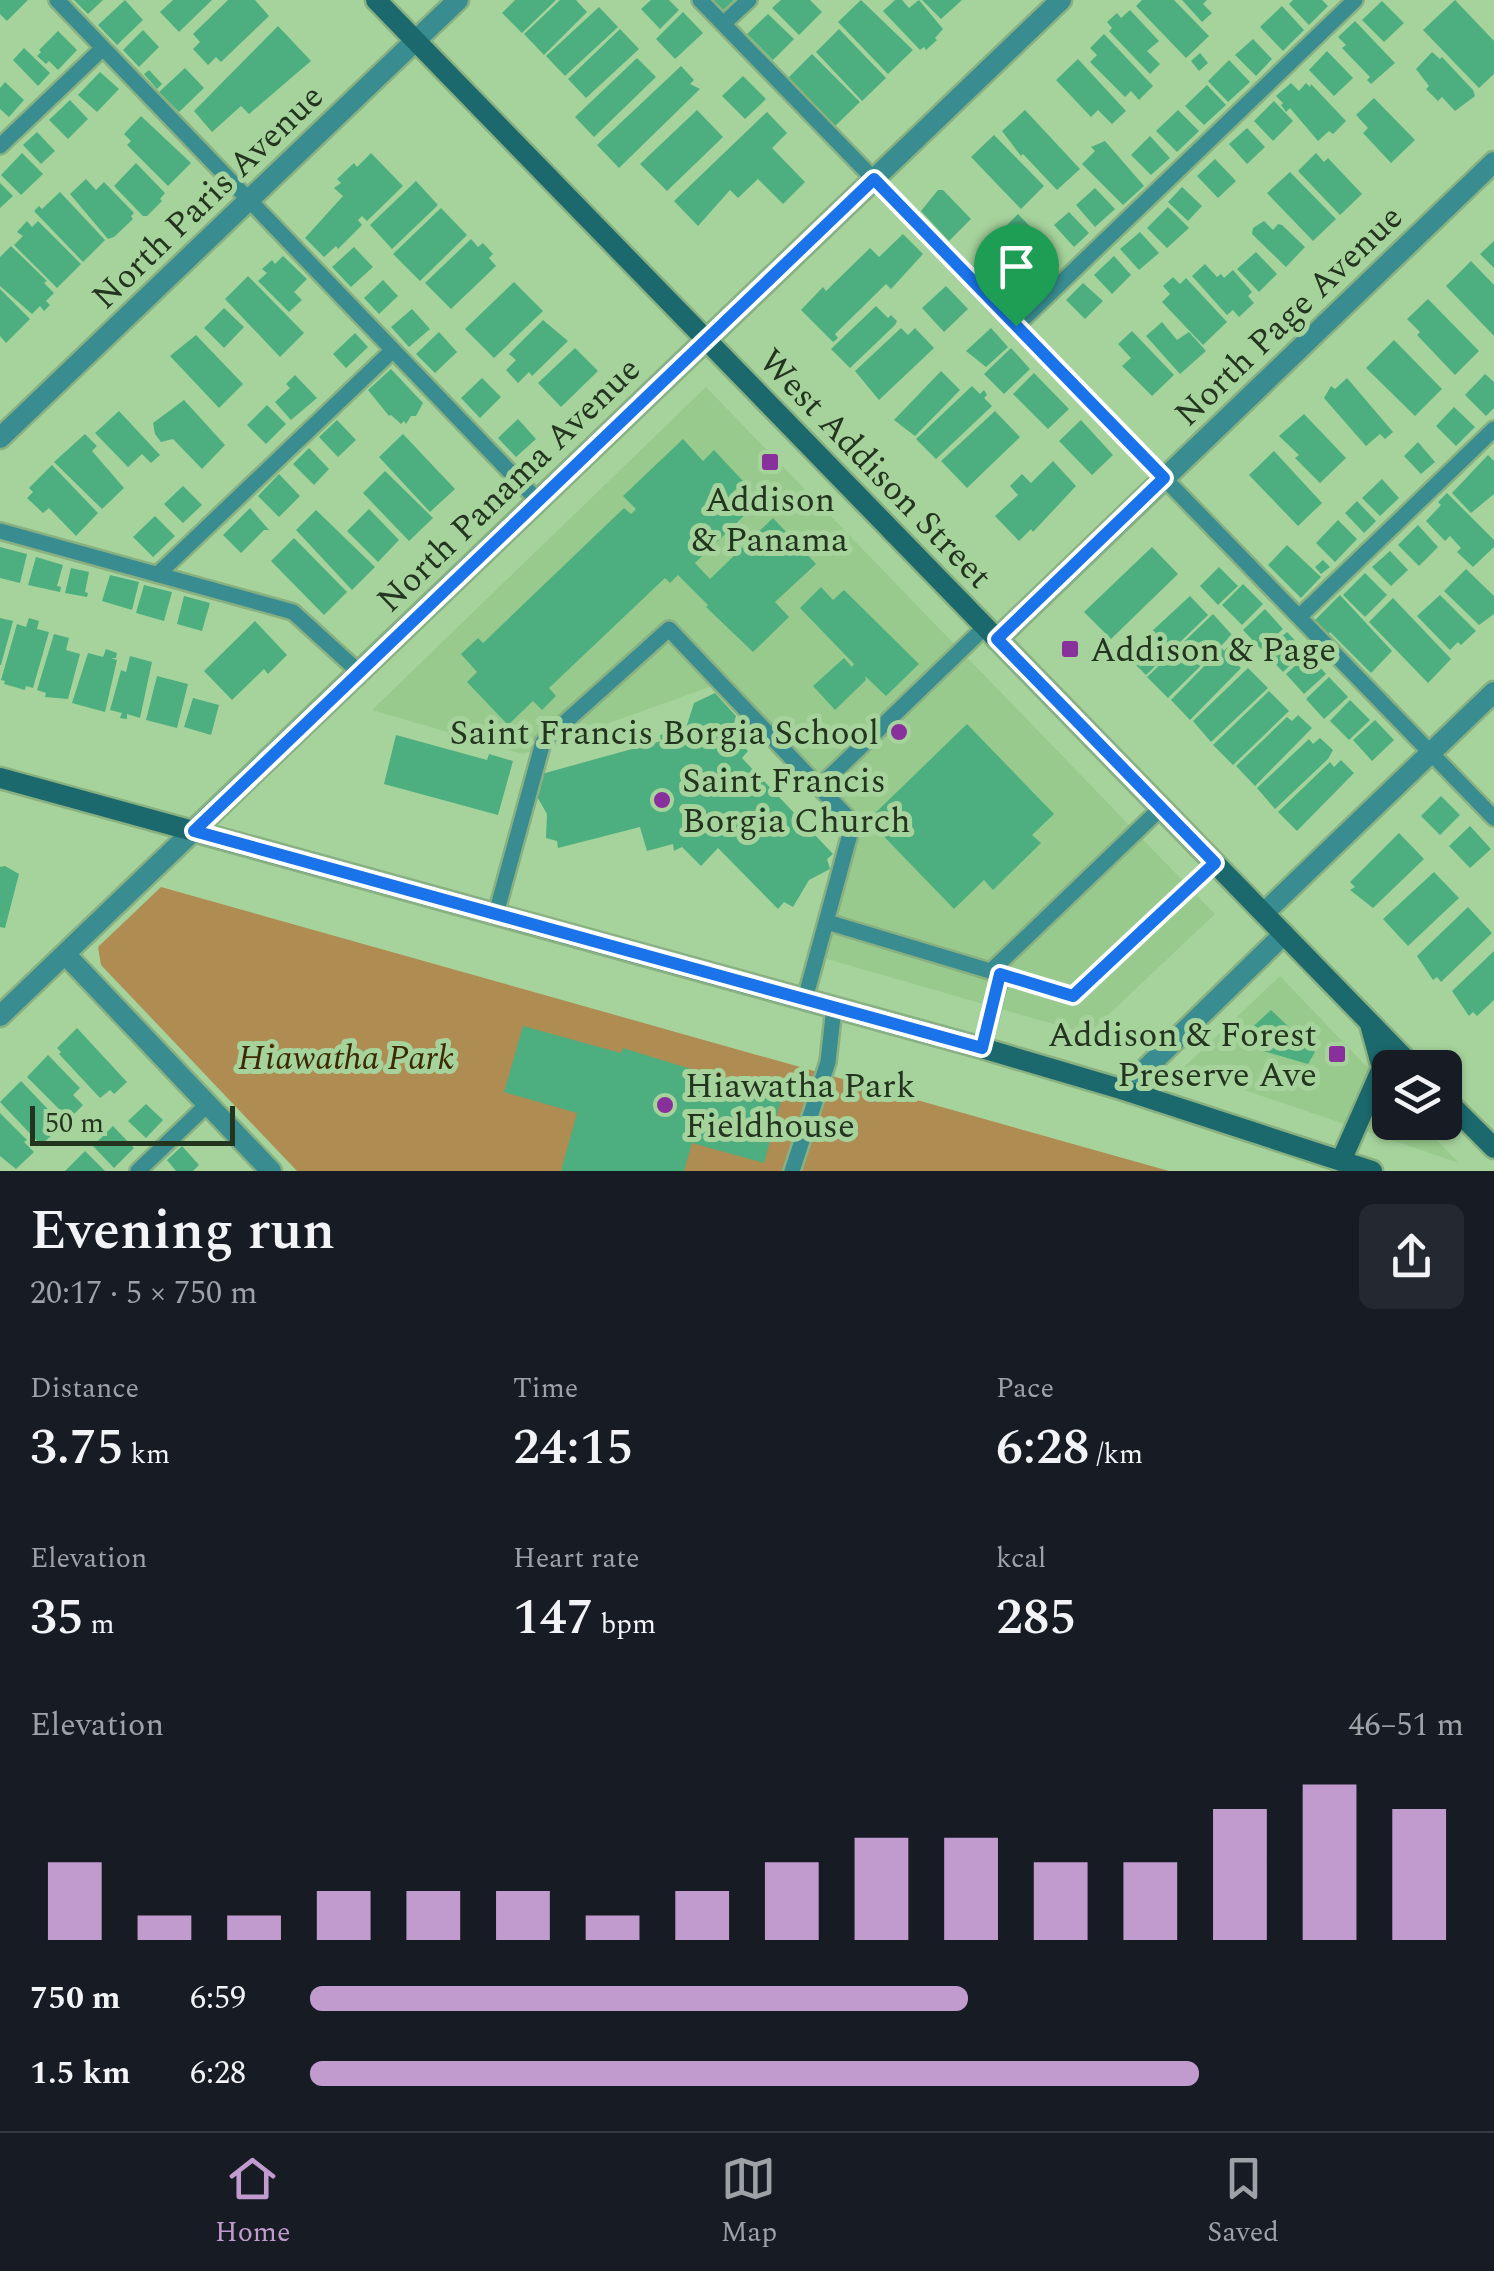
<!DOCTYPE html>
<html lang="en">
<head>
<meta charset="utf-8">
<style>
	:root { --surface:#171b24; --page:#242831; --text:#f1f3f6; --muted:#9ea1a6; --line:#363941; --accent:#c29bce }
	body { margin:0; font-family:Spectral,serif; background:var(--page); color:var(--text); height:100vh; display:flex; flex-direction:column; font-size:38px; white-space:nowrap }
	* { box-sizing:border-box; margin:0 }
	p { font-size:32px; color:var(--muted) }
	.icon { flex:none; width:55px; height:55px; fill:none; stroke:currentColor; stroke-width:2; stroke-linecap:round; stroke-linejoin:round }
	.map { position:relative; height:1171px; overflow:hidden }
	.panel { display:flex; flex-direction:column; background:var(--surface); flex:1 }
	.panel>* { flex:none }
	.controls { position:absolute; left:1372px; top:1050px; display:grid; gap:20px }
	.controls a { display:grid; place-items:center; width:90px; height:90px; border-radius:15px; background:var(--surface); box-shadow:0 2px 8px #0004; font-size:50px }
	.scale { position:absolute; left:30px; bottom:25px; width:205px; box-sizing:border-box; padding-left:10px; border:5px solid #23341f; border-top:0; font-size:28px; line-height:35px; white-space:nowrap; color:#23341f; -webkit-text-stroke:8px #a6d39c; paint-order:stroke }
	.pin { position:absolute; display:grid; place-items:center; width:85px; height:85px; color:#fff; margin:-102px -42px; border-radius:50% 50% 50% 0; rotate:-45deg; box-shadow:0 0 10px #0007 }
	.pin .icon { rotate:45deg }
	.round { display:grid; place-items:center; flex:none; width:105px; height:105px; border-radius:15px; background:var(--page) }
	.overview { display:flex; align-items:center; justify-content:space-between; height:170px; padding:0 30px }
	h1 { font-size:55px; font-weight:600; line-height:75px }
	.figures { display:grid; grid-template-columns:repeat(3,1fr); gap:15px; height:170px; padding:10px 30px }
	.figures div { display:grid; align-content:center }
	.figures b { font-size:50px; font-weight:600 }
	.figures small { font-size:28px; font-weight:400 }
	.figures p { font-size:28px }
	.chart { height:280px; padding:20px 30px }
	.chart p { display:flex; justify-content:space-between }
	.chart svg { width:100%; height:180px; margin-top:10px; stroke:var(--accent); stroke-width:6 }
	ul { padding:0 30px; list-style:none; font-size:32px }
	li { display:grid; grid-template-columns:160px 120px 1fr; align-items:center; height:75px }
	li i { height:25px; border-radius:12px; background:var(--accent) }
	.menu { display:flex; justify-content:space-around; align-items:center; height:140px; border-top:2px solid var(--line); background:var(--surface); font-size:28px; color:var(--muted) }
	.menu a { display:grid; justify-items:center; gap:5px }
	.menu .on { color:var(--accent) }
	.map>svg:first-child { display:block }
</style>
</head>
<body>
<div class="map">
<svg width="1494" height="1171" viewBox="0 0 1494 1171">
	<rect width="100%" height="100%" fill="#a6d39c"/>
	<path fill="#98ca8d" d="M706 387 1215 914 1088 1034 827 959 825 892 846 825 715 685 523 754 372 710Z
		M1280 976 1390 1091V1122L1420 1123 1459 1163 1182 1069Z"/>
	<path fill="#af8c51" d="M161 887 1169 1171H297L101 965 98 947Z"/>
	<path fill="#4daf7f" d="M0 0H28L7 21 0 14Z
		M74 0H103L88 14Z
		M125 0 143 20 117 45 98 25Z
		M173 0H212L179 32 160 12Z
		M228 0H255L269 16 221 62 216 57 208 65 193 49 200 42 193 34Z
		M515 0H556L522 33 502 13Z
		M560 0H576L587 12 544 55 524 34Z
		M651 0H669L679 10 660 29 641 9Z
		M713 0H734L723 10Z
		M781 0H810L822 12 799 35 772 8Z
		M861 0 913 50 888 74 838 22Z
		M895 0H902L909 8 919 0 943 29 935 38 937 40 926 50 924 47 920 50 883 11Z
		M922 0H962L941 19Z
		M1142 0H1174L1209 36 1186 58 1136 6Z
		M1182 0H1207L1203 4 1212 13 1202 22Z
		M1293 0H1322L1328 6 1309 25 1289 4Z
		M1455 0 1494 41V74L1479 88 1423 30Z
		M1382 1 1404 23 1384 42 1362 20Z
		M1282 6 1304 30 1283 51 1260 27Z
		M599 7 618 27 565 76 546 56Z
		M1130 10 1159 41 1147 51 1160 64 1150 74 1109 31 1112 28 1107 22 1117 13 1121 18Z
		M683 12 703 33 675 59 656 39Z
		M768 14 794 39 773 60 747 34Z
		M1355 21 1395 63 1371 84 1367 80 1370 77 1342 48 1346 45 1338 37Z
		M278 26 311 61 249 114 241 106 212 132 194 111Z
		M620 29 639 49 586 98 568 79Z
		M839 29 886 78 862 101 816 52Z
		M143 30 159 47 139 67 123 50Z
		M58 31 77 50 58 70 49 61 46 64 37 56 41 52 39 50Z
		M1104 34 1153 86 1139 100 1131 91 1125 97 1090 62 1097 55 1090 48Z
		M1253 39 1272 59 1256 76 1235 55Z
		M24 48 50 73 38 86 13 60Z
		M1327 51 1353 78 1334 96 1309 70Z
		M1432 52 1440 59 1442 57 1473 90 1475 96 1455 111 1442 97 1438 101 1426 89 1429 86 1416 69Z
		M1200 53 1208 63 1199 71 1191 61Z
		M812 54 860 102 835 126 788 78Z
		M637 58 656 77 594 137 575 117Z
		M1078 59 1126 111 1112 124 1098 110 1091 117 1056 80Z
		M1229 60 1250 82 1228 102 1208 81Z
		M681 66 694 80 690 84 700 89 619 168 597 145Z
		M185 68 204 88 179 112 159 92Z
		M149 70 162 84 157 89 144 74Z
		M100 72 119 89 97 112 78 95Z
		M743 76 766 99 745 119 722 96Z
		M5 82 24 100 9 117 0 109V88Z
		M1291 83 1299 91 1306 83 1310 87 1311 84 1346 121 1333 134 1329 131 1318 141 1290 108 1286 112 1281 105 1283 103 1276 96Z
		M1207 85 1226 105 1204 125 1185 106Z
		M1374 98 1415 140 1391 163 1363 133 1368 128 1356 115Z
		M70 100 88 119 68 139 49 120Z
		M1274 101 1293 121 1273 141 1254 121Z
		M697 110 723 137 667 191 640 164Z
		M1025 110 1080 169 1057 190 1023 154 1021 156 1002 131Z
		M1178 110 1199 131 1177 152 1156 131Z
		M767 112 787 133 772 148 805 182 783 204 758 179 738 198 730 190 698 226 674 201Z
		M141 116 191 163 168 186 127 145 131 141 124 134Z
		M1247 128 1265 147 1247 164 1229 144Z
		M37 132 55 151 41 164 23 145Z
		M994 135 1044 186 1021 209 971 157Z
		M1150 136 1170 158 1151 175 1131 155Z
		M1105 141 1144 186 1123 205 1082 164 1095 151 1091 147Z
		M22 153 43 174 21 195 1 175Z
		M371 153 403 186 367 221 362 216 358 220 362 225 338 249 336 246 324 257 305 238 343 196 334 188 341 183 337 179 354 163 357 167Z
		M1316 153 1324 162 1328 158 1362 194 1340 215 1298 171Z
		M1215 159 1236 181 1218 198 1197 176Z
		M136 163 165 193 160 199 162 201 147 216H143L114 186Z
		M1290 172 1336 219 1313 241 1267 193Z
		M86 179 96 190 104 182 134 213 131 216 133 219 114 237 108 239 70 194Z
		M416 181 438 205 392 249 370 225Z
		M0 183 13 196 0 208Z
		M1182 187 1202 206 1188 221 1168 202Z
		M1095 188 1115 209 1095 227 1076 205Z
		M938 190H943L971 219 949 241 921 211Z
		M60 192 105 240 83 262 34 211 39 206 42 209Z
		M1168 207 1189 228 1167 248 1147 228Z
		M441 208 467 235 420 281 393 254Z
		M1069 212 1089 233 1074 247 1054 225Z
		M1018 214 1052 249 1041 260 1035 252 1026 261 1007 242 1004 245 999 240 1002 237 998 234Z
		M27 221 32 227 38 221 81 264 57 288 14 245 23 236 17 232Z
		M1264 221 1273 230 1278 224 1282 225 1305 247 1286 267 1252 234 1253 228Z
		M1140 232 1159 253 1139 270 1120 249Z
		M903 234 923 254 891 289 886 284 835 334 838 338 833 342 801 310 823 287 826 291 870 248 879 257Z
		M471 239 478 247 483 243 493 254 489 258 496 266 451 309 425 283Z
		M1494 241V268L1480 254Z
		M11 246 47 281 44 283 54 293 46 301 50 305 44 311 40 306 32 314 0 286V257Z
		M354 247 373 267 351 287 332 267Z
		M1256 252 1277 274 1259 292 1237 269Z
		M283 256 307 279 294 292 302 300 289 312 258 281 267 273 262 269 272 260 275 264Z
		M1114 256 1131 275 1112 294 1094 275Z
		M1471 261 1494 285V336L1446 286Z
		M1016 264 1038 285 1017 305 997 283Z
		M1205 264 1217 277 1221 274 1224 278 1233 270 1252 292 1248 296 1254 303 1239 317 1233 310 1227 315 1192 276Z
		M248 276 304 333 280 357 225 299Z
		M1173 277 1180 284 1186 278 1227 322 1203 345 1162 302 1170 294 1163 286Z
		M383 280 398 296 379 314 364 298Z
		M514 282 543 311 494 358 465 329Z
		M1083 283 1103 301 1085 319 1066 300Z
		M946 286 968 309 944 332 922 308Z
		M0 289 30 319 6 343 0 336Z
		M1428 299 1479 351 1455 375 1417 335 1420 332 1407 319Z
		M876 306 888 318 891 315 897 321 895 325 850 368 831 349Z
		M224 308 244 327 224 348 204 328Z
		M412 309 430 329 409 347 391 327Z
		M543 320 568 341 532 376 529 372 518 383 506 370 516 360 509 354Z
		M1162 322 1177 340 1189 332 1206 351 1180 374 1146 336Z
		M901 328 908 335 915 328 934 348 879 400 855 371Z
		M991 328 1008 347 986 367 966 351Z
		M1132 331 1174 375 1152 396 1122 366 1131 358 1118 344Z
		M439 332 457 352 435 373 416 354Z
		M355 333 368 347 346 368 333 354Z
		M196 335 243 384 219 408 170 356Z
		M1394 340 1442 389 1415 416 1366 368Z
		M575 348 598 371 561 407 538 383Z
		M1011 348 1030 369 1004 394 984 374Z
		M391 369 423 403 416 416H411L406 424 404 421 401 424 391 415 389 416 368 390Z
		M941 371 960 390 915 436 894 420Z
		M1034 373 1069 409 1048 429 1013 394Z
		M1485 374 1494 382V408L1486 416 1465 395Z
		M295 375 317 398 291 420 275 402 290 388 286 384Z
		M482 378 501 397 480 418 461 398Z
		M1347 378 1393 432 1385 439 1380 434 1366 446 1324 398 1331 386 1335 389Z
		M972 386 980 394 984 390 987 395 984 398 992 406 936 459 916 439Z
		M184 400 225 445 202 469 173 439 161 442 155 434 153 423Z
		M267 405 286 424 266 444 247 425Z
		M1454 407 1475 427 1456 446 1436 426Z
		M119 411 160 455 151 463 142 454 128 467 95 433Z
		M995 411 1020 437 967 488 941 461Z
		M1304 414 1346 458 1320 483 1295 458 1299 455 1279 436Z
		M518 419 536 439 516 457 498 438Z
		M337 420 356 440 338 457 319 437Z
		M1081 420 1113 455 1092 475 1059 441Z
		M85 434 97 446 92 451 124 488 102 509 54 462Z
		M403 434 455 489 430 512 379 457Z
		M683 439 703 461 714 450 744 482 733 492 750 510 695 563 710 579 773 518 816 564 775 602 789 617 753 652 706 607 708 605 678 575 670 583 665 578 549 688 556 696 542 710 533 701 508 725 467 682 477 672 461 654 478 638 483 643 624 508 631 514 636 509 623 496Z
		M1418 442 1435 462 1421 474 1404 456Z
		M309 448 329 469 314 485 293 464Z
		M1274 451 1322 503 1298 526 1249 475Z
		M1488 455 1494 461V494L1471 513 1452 493Z
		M1053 461 1076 486 1033 532 1031 529 1019 541 995 516 1018 495 1010 486 1022 474 1031 483Z
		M52 465 98 513 76 536 49 508 43 513 27 498 33 492 29 488Z
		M385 471 433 518 409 541 363 493Z
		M279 474 300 496 279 517 258 496Z
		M1382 479 1399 498 1380 516 1362 498Z
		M183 486 202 505 183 523 164 504Z
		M1447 493 1494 540V547L1473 567 1457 552 1461 548 1450 536 1445 541 1426 521 1441 505 1438 502Z
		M1357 501 1376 521 1364 533 1345 513Z
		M250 508 269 530H264L241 553 223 535Z
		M369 509 399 540 378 562 347 531Z
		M316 510 375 567 352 590 296 530Z
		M155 516 175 536 153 557 133 537Z
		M1338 520 1357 539 1335 562 1316 543Z
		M1418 525 1438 547 1419 566 1398 545Z
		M294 538 347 592 324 615 271 561Z
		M1287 545 1321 577 1301 598 1268 565Z
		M0 547 27 554 20 583 0 578Z
		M1152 547 1178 574 1111 639 1084 612Z
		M1390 551 1408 570 1391 586 1372 567Z
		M36 557 63 565 57 586 61 587 60 592 28 585Z
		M1323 560 1330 567 1321 574 1315 567Z
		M1219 567 1238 586 1218 605 1200 586Z
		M71 568 89 572 85 592 88 593 87 597 65 593Z
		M1466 569 1494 596V614L1479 625 1444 591Z
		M1365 573 1387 595 1365 617 1343 595Z
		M110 575 139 582 132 610 102 601Z
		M1243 584 1263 604 1242 625 1222 605Z
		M144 585 172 592 164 621 136 613Z
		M821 587 833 600 844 590 919 664 886 696 865 676 866 680 835 710 813 686 844 658 852 667 854 664 800 608Z
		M1340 595 1392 651 1371 673 1330 632 1328 635 1314 621Z
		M1440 595 1476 631 1461 645 1458 642 1450 650 1417 616Z
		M184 596 210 603 202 631 177 624Z
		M1190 596 1208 615 1146 675 1126 655Z
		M1393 598 1451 659 1428 683 1369 622Z
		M1265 609 1283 629 1261 649 1243 630Z
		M1213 614 1232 635 1168 698 1147 677Z
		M0 618 13 621 1 665H0Z
		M29 618 39 621 37 629 49 632 33 688 26 686 25 690 4 684 5 681 1 680 17 624 26 627Z
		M255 621 287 655 268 674 264 669 232 700 204 671Z
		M1287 632 1305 651 1283 672 1264 652Z
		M54 634 69 638 66 650 80 654 68 699 45 697 46 693 37 690Z
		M1230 644 1245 658 1238 665 1241 668 1190 720 1171 700 1222 648 1224 651Z
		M106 649 117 653 116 658H111L117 660 105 712 72 703 88 653 103 657Z
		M1308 654 1326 674 1304 694 1286 674Z
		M130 656 152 662 140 718 127 714V719L120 718 122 713 110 710 121 670 126 672Z
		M1248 668 1268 688 1211 742 1193 721Z
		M157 676 188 684 177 728 146 720Z
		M1329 677 1348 697 1324 719 1306 699Z
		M1269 691 1289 711 1233 765 1213 745Z
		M715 693 736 716 731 735 748 751 742 758 833 854 827 859 830 869 809 880 793 907 784 902 778 909 718 848 701 866 682 847 674 851 673 844 647 851 640 827 558 848 557 841 546 838 547 814 532 788 541 781 538 775 661 741 660 735 686 728 694 703Z
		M193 698 219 705 211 735 184 727Z
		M1350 700 1370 720 1349 740 1330 721Z
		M1298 715 1312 728 1255 786 1236 766 1287 717 1292 721Z
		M1375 720 1394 740 1372 761 1353 740Z
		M967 724 1054 814 1032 835 1041 843 993 890 984 880 954 909 868 820Z
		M396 735 487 760 489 754 513 761 498 815 384 784Z
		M1320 738 1333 750 1328 759 1275 809 1257 788 1309 739 1313 744Z
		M1341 760 1354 773 1297 831 1278 812 1330 762 1334 767Z
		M1441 796 1460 815 1440 835 1421 816Z
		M1470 826 1491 849 1470 868 1449 846Z
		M1399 833 1424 859 1373 908 1350 890 1355 887 1350 882Z
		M5 866 19 874 5 928 0 927V867Z
		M1434 872 1459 898 1408 946 1383 919Z
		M1468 907 1492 933 1441 982 1437 977 1433 980 1417 956Z
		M1494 951V1000L1477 1016 1473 1012 1469 1016 1452 991Z
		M1271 1010 1315 1052 1308 1064 1256 1049 1246 1033Z
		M523 1026 621 1053 623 1048 782 1097 764 1163 692 1143 684 1171H561L577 1113 504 1092Z
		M77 1028 127 1082 114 1094 110 1090 100 1098 59 1054 61 1052 57 1048Z
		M48 1055 80 1088 73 1095 83 1105 69 1119 27 1077Z
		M21 1081 63 1125 41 1145 0 1102Z
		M146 1104 163 1120 146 1138 128 1121Z
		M0 1113 27 1140 24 1142 34 1152 16 1169 0 1156Z
		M113 1126 134 1148 114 1168 93 1146Z
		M182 1146 199 1165 193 1171H176L167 1160Z
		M85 1151 105 1171H65Z"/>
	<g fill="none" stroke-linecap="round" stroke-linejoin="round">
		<g stroke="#89b080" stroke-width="20">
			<path id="lane" d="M57 0 538 501
				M700 0 1494 818
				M723 24 749 0
				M0 146 103 48
				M1016 326 1355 0
				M0 531 293 612 359 672
				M158 574 393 350
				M1299 617 1494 429
				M496 914 543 742 669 629 819 787
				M827 922 1073 996 1215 863
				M991 971 1161 808
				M805 999 853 823 819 787 985 627
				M982 1048 1001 974
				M138 1171 208 1104
				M792 1171 828 1062 834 1007"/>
		</g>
		<g stroke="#89b080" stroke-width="25">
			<path id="street" d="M0 438 458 0
				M997 639 1494 162
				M1264 913 1494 692
				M65 954 271 1171
				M0 1016 1061 0
				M1124 1090 1284 934"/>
		</g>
		<g stroke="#89b080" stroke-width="25">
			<path id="secondary" d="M376 0 1414 1068
				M0 778 982 1048 1124 1090 1372 1171
				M1445 1099 1494 1148
				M1341 1161 1382 1068 1370 1024"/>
		</g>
		<use href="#lane" stroke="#398d91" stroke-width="15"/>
		<use href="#street" stroke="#398d91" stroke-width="20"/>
		<use href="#secondary" stroke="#1b696d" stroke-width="20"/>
	</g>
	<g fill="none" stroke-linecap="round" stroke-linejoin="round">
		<g stroke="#fff" stroke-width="20">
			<path id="route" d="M874 179 1164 478 997 639 1215 863 1073 996 1000 974 982 1048 194 831Z"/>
		</g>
		<use href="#route" stroke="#1a73e8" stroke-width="12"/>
	</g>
	<g fill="#88309c" stroke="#a6d39c" stroke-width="4">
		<rect x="760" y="452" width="20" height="20" rx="5"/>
		<rect x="1060" y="639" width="20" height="20" rx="5"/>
		<circle cx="899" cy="732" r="10"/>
		<circle cx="662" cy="800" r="10"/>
		<rect x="1327" y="1044" width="20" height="20" rx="5"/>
		<circle cx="665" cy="1105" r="10"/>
	</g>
	<g text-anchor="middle" stroke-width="10" stroke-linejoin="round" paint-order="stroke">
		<g font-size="35" fill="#23341f" stroke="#a6d39c">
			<text transform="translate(207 196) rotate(-44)" y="12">North Paris Avenue</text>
			<text transform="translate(1288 315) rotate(-44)" y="12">North Page Avenue</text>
			<text transform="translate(876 468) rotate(46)" y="12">West Addison Street</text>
			<text transform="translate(508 484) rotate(-44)" y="12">North Panama Avenue</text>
		</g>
		<g font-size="35" fill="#23341f" stroke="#a6d39c" text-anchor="start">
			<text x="770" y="511" text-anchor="middle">Addison<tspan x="770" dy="40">&amp; Panama</tspan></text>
			<text x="1090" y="661">Addison &amp; Page</text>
			<text x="879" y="744" text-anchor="end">Saint Francis Borgia School</text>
			<text x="682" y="792">Saint Francis<tspan x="682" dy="40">Borgia Church</tspan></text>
			<text x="1317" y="1046" text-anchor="end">Addison &amp; Forest<tspan x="1317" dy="40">Preserve Ave</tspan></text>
			<text x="685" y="1097">Hiawatha Park<tspan x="685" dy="40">Fieldhouse</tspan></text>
		</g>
		<g font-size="35" font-style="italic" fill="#3d2a03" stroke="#a6d39c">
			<text x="346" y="1069">Hiawatha Park</text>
		</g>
	</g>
</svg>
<div class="controls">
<a><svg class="icon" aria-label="layers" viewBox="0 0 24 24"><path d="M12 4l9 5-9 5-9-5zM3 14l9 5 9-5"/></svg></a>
</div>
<div class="scale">50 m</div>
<div class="pin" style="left:1016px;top:326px;background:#1e9e55"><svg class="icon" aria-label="arrive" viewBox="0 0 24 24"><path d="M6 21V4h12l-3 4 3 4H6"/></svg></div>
</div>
<section class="panel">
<div class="overview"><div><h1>Evening run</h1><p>20:17 · 5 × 750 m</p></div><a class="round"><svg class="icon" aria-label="share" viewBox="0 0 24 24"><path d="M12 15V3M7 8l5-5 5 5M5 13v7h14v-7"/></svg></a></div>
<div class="figures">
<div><p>Distance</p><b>3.75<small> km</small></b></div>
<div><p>Time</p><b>24:15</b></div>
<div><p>Pace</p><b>6:28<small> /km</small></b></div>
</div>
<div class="figures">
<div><p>Elevation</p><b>35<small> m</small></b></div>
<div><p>Heart rate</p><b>147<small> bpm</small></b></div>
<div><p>kcal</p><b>285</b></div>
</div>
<div class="chart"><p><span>Elevation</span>46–51 m</p>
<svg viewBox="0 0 160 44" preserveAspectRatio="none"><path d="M5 44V25M15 44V38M25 44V38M35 44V32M45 44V32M55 44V32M65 44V38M75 44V32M85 44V25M95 44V19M105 44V19M115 44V25M125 44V25M135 44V12M145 44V6M155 44V12"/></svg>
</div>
<ul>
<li><b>750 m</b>6:59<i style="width:57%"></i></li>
<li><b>1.5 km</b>6:28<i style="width:77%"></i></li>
</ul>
</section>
<nav class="menu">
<a class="on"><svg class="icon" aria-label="home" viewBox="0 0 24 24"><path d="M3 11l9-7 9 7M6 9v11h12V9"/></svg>Home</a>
<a><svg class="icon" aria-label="map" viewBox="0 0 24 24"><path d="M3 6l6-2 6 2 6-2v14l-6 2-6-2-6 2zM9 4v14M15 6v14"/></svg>Map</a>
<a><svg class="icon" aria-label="saved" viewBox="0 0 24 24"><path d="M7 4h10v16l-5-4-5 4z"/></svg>Saved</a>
</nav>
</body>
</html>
